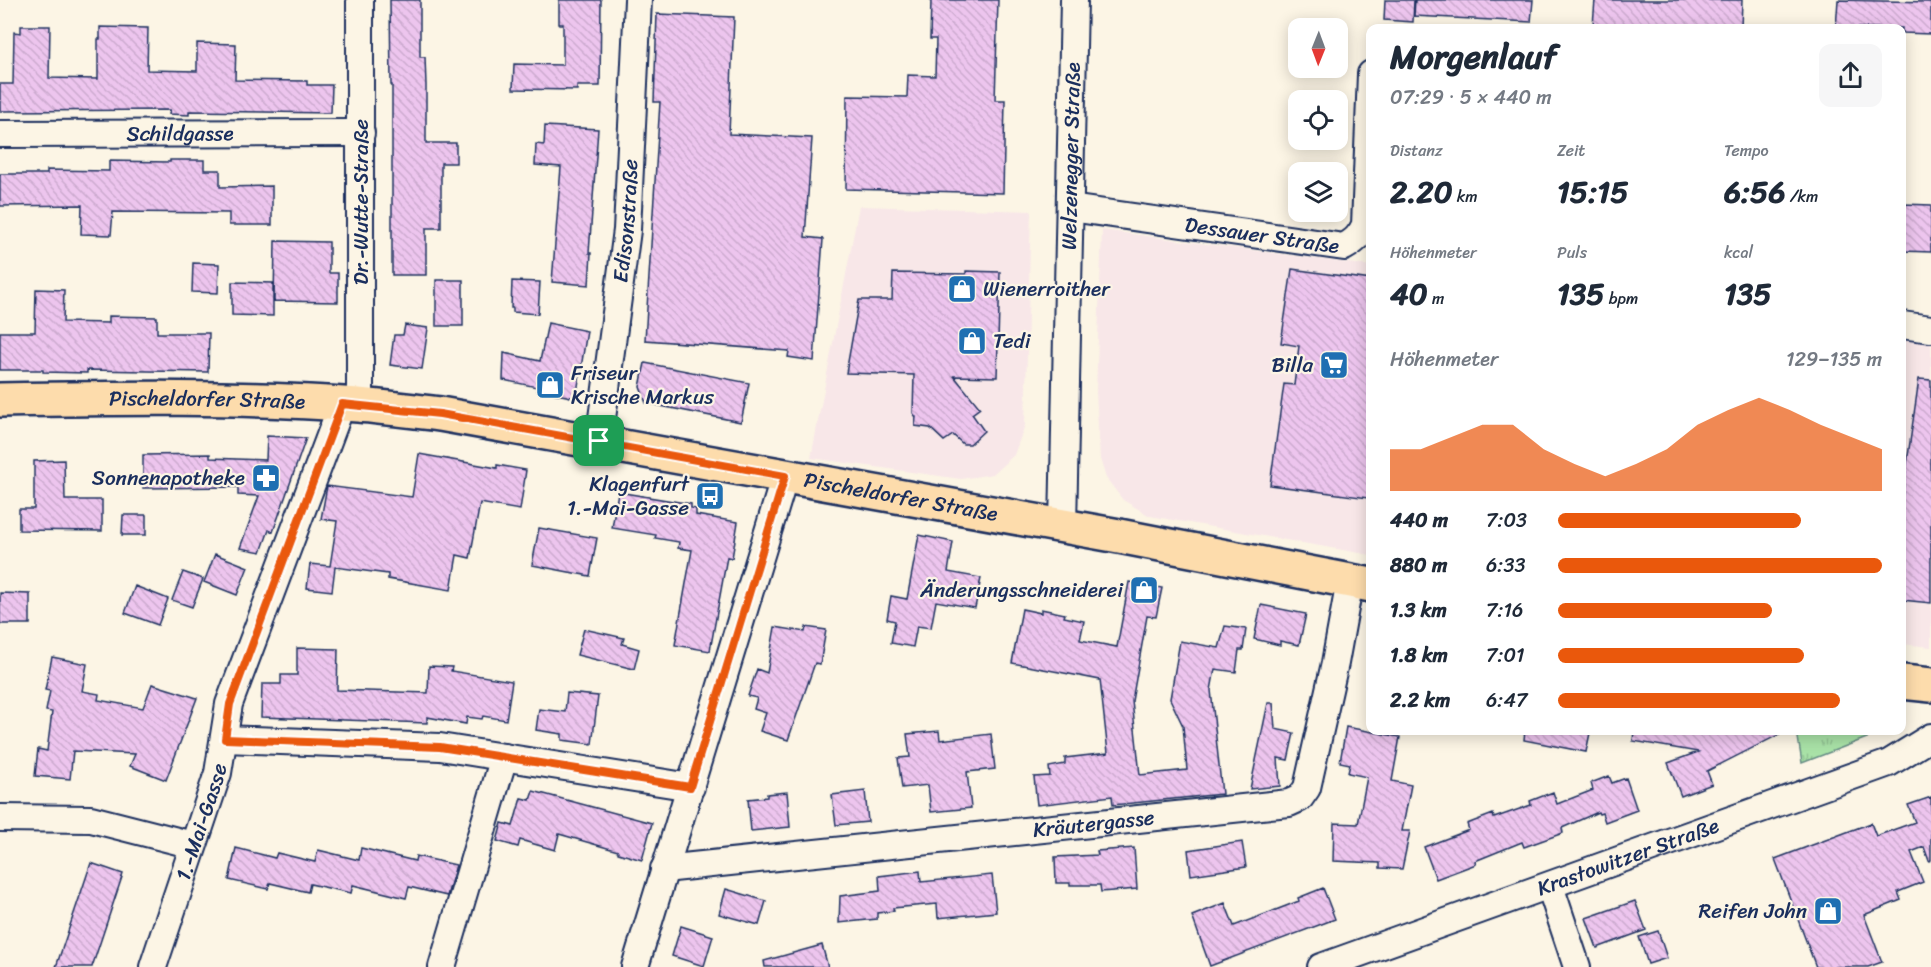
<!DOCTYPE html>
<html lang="de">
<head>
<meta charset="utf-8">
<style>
	:root { --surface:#fff; --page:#f6f6f7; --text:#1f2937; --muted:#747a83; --accent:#ea580c }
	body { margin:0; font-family:Sriracha,sans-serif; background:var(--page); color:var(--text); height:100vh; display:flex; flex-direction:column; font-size:22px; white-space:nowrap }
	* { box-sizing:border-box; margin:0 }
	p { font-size:20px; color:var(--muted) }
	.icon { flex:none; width:33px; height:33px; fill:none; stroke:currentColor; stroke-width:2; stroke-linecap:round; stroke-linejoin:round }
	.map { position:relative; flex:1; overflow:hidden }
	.drawer { position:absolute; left:1366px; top:24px; width:540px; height:711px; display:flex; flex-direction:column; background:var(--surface); border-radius:12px; box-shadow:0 3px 15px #0003 }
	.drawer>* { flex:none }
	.needle { width:39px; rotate:181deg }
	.tools { position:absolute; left:1288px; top:18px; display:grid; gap:12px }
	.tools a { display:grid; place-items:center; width:60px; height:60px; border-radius:12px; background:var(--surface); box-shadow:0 3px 15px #0003; font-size:30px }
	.pin { position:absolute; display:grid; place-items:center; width:51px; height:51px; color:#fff; margin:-26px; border-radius:12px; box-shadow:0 3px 9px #0006 }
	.round { display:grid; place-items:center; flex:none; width:63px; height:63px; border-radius:12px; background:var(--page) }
	.summary { display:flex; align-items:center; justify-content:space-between; height:102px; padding:0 24px }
	h1 { font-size:33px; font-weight:700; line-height:45px }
	.figures { display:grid; grid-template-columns:repeat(3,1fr); gap:9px; height:102px; padding:6px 24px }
	.figures div { display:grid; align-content:center }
	.figures b { font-size:30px; font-weight:700 }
	.figures small { font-size:16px; font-weight:400 }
	.figures p { font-size:16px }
	.chart { height:168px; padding:12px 24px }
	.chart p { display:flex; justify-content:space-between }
	.chart svg { width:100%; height:108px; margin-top:6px; fill:var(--accent); opacity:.7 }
	ul { padding:0 24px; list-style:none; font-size:20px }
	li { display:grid; grid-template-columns:96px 72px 1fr; align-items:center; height:45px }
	li i { height:15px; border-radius:8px; background:var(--accent) }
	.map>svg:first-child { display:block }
</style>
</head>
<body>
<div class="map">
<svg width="1931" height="967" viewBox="0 0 1931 967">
	<defs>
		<pattern id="grass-tufts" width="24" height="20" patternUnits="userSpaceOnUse" patternTransform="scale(1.5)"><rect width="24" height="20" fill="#a9e2a7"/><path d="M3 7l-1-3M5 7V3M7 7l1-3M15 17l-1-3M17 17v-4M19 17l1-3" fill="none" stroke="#91c292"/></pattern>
		<pattern id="building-back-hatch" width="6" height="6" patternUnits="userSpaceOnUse" patternTransform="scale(1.5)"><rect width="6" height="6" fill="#edc5ee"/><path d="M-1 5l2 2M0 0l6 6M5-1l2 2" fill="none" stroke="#cbaace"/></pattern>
	</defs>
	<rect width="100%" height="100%" fill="#fcf5e5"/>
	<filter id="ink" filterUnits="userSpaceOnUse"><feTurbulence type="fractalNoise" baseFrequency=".0167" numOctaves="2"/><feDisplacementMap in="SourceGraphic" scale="12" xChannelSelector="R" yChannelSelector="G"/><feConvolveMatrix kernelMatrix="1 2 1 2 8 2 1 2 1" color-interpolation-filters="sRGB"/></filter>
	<g filter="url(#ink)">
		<path fill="#f8e7e8" d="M859 206 1031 211 1025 425 1014 455 993 474 961 479 811 458Z
			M1102 230 1371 266V555L1150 516 1123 500 1106 478 1100 459 1096 392Z
			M1902 338 1931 342V647L1902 644Z"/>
		<path fill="url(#grass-tufts)" stroke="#628882" stroke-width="1.5" d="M1797 731V730L1885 731 1802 763Z"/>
		<path fill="url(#building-back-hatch)" stroke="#1b2f5e" stroke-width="1.5" d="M390 0H420V57H425L426 85V143H456V163H441V228H426V275H392V85H391Z
			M559 0H601L600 86H577V90L513 89 514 64 563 65V24H559Z
			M931 0H998L995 100H1005L1003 193 846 189 847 96 907 97 908 75 935 76 936 39H930Z
			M1385 0H1414L1413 22 1384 20Z
			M1415 0H1533L1531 22 1414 16Z
			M1595 0H1742L1741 28H1671L1593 25Z
			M1838 0 1931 2V34L1902 33V28H1836Z
			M657 14 734 17 729 134 812 138 805 237 823 239 814 361 788 357 789 351 645 340 660 102H654Z
			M21 26H50L49 78 98 79V39H100V27L148 28 147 70 197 71V43L236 44 235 80 307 81V85H332L331 113 189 111V115L169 114 170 110 0 111V84H13L14 32 21 33Z
			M545 126 598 129 589 253H591L589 285 552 282 561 167 535 165 536 144 544 145Z
			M170 160H204V170H220V187L272 186V225H229V213L113 212 111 235 81 234 82 205 0 206V174H47V170L109 171V161L170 162Z
			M1902 204 1931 205V252L1902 251Z
			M275 241 329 242V273H338V302L274 301Z
			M193 263 219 264 218 293 192 292Z
			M1292 269 1371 280V475L1368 498 1270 485 1284 384 1294 385 1299 346 1281 343Z
			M966 271 1000 272 997 377 954 376 980 408 972 414 984 431 970 444H963L953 435 944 441 930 428 915 426 916 417 913 413 914 375 846 373 859 300H892L893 273 966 274Z
			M436 280H463V326H436Z
			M512 281 540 282 538 314 513 312V308H511Z
			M232 282 273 283V316L232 315Z
			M36 289 64 290 63 322 109 323V316L157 317V333H209L208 372 87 370V373L43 372V370H0V332H35Z
			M548 323 587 331 576 398 537 390V387L503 380 504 353 540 361Z
			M405 325 428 328 422 369 390 365 394 335H403Z
			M645 363 749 383 741 422 646 403 640 387Z
			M1919 379 1931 380V603L1902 600V498Z
			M267 436 306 438 273 532 269 530 261 552 240 548 259 496 238 495V487L143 488V455L210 454V458L266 460Z
			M419 454 497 468V465L526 470 520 510 480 503 470 558 457 555 451 590 388 579V574L335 567 332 591 307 588 310 564 330 566 337 521 321 519 327 486 412 497Z
			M64 460 65 500H102V531L19 530V509H34V461Z
			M618 492 691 504V508L696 509V515L738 522 732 558 727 557 710 651 675 645 692 550 678 548 679 542 655 538 656 535 612 528Z
			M123 515H146V535H122Z
			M539 528 597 538 590 576 532 565Z
			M919 535 953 542 948 572 981 578 975 608 936 601 931 628 917 626 913 647 891 643 895 621 887 619 891 596 907 599Z
			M215 554 248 567 237 595 204 582Z
			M183 572 203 579 192 607 172 600Z
			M1129 582 1162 588 1156 617 1147 616 1132 701 1140 775 1187 770 1183 726 1170 699 1180 641 1219 648 1225 626 1246 629 1243 650H1239L1236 672 1215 669 1211 690 1222 794 1113 805 1112 796 1037 805 1034 777 1050 776 1049 767 1065 764V758L1108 753 1100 680 1012 663 1022 609 1041 613V609L1065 614 1064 617 1084 621 1080 640 1117 647Z
			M135 586 168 599 158 625 125 613Z
			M0 593 30 594V624H0Z
			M1261 605 1306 614 1299 645 1280 641V645L1254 639Z
			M775 627 805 632 806 627 826 630 820 664 815 663 788 740 760 731 766 713 754 709 757 698 748 696 757 669 767 673Z
			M584 629 624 638 622 644 639 649 634 669 577 655Z
			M297 648 338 649 337 690 428 693 429 666 452 667 451 671 512 681 506 720 483 716 482 719 467 717 466 724 427 717V723L261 717 262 684H281V675H297Z
			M52 657 87 664 82 691 99 694 98 700 143 708 152 684 197 698 166 780 130 766 135 754 73 751 70 779 35 776 38 749 47 751 52 712 46 711 50 691 45 690Z
			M567 693 598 696 592 744 562 740V734L536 730 539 709 565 712Z
			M1268 703H1273L1275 729 1294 733 1288 760 1278 758 1280 786 1250 789Z
			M1346 727 1400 737 1392 781 1411 785 1402 831H1410L1402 869 1380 868V863L1333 861 1334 823 1358 824 1367 777 1348 773 1350 764 1340 762Z
			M1525 730H1574L1590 733 1586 752 1524 740Z
			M1634 730H1788L1707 771 1712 784 1681 796 1668 763 1698 752 1633 741Z
			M939 731 940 740 991 734 995 769 967 772 971 808 931 812 928 785 902 788 898 758 910 757 907 734Z
			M1609 776 1612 783 1626 778 1637 810 1605 822 1602 813 1599 814 1598 812 1562 828 1563 833 1524 847 1522 842 1475 861 1476 864 1436 879 1424 847 1469 830 1467 824 1493 814 1494 818 1531 805 1530 801 1553 792 1557 804 1593 790 1591 783Z
			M533 791 652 823 642 860 618 853V851L559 834 555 850 520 840 518 847 497 841 502 823 513 826 521 798 530 800Z
			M865 791 868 822 836 825 832 795Z
			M787 792 790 827 751 831 748 799 767 797V794Z
			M1931 797V860L1929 861 1924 847 1911 852 1923 882 1898 892 1901 900 1864 915 1882 962 1868 967H1816L1775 859 1871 823 1876 836 1915 822 1908 805Z
			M1242 842 1246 867 1191 875 1188 850Z
			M236 848 275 858 277 853 315 862 318 850 359 860 361 848 415 861 416 856 456 865 447 896 409 887 406 898 353 885 351 893 310 884 308 892 270 883 268 889 229 880Z
			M1134 848 1137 889 1101 892 1100 885H1070V883H1056L1055 857 1098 855 1097 851Z
			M91 863 123 874 92 967H56Z
			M920 871 921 882 992 875 996 912 938 918 937 904 893 908 894 911 877 913V919L839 923 840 896 880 891 879 876Z
			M1323 888 1335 919 1210 966 1192 916 1225 903 1234 926 1299 901 1298 898Z
			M726 889 766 901 759 925 719 914Z
			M1635 901 1646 930 1597 948 1586 918Z
			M681 926 713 936 704 966 672 956Z
			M1658 931 1667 958 1648 964 1639 937Z
			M822 945 828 967H765L764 961Z"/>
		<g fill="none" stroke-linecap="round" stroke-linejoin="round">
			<g stroke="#1b2f5e" stroke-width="30">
				<g id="minor">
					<path id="s1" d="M0 134 361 133"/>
					<path id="s2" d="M1070 208 1344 247C1355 241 1360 236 1365 225L1371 74"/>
					<path d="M1902 325 1931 329"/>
					<path d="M360 405V0"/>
					<path id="s3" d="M599 441 627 230 638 0"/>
					<path id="s4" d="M1063 526 1074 0"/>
					<path d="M225 739 440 747 691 787"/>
					<path d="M0 818 91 819 193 845"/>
					<path id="s5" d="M664 869 1289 803 1300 798 1307 788 1335 663 1350 581"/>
					<path d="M1550 886 1577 967"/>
					<path id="s6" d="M153 967 218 773 229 704 342 404"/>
					<path d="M442 967 504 757"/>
					<path d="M635 967 785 476"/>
					<path id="s7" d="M1321 967 1889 763 1931 737"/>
				</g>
			</g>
			<g stroke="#1b2f5e" stroke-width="38">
				<g id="major">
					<path id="s8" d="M0 400C119 398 239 396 358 405 385 407 413 411 440 414L1119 536 1371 585"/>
					<path d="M1902 682 1931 685"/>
				</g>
			</g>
			<use href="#minor" stroke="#fcf5e5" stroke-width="26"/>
			<use href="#major" stroke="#fddcac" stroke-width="33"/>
		</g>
	</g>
	<g fill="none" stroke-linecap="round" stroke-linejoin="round" filter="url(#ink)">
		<g stroke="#fff" stroke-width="12">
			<path id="route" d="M342 404 440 414 785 476 690 787 440 747 225 739 230 704Z"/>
		</g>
		<use href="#route" stroke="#ea580c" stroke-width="8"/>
	</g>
	<defs>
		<g id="shop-square" transform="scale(1.5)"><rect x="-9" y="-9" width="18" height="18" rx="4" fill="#1f6fb2" stroke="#fcf5e5"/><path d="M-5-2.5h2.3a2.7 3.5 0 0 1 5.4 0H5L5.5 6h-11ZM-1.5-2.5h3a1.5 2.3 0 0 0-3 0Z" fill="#fff"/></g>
		<g id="supermarket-square" transform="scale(1.5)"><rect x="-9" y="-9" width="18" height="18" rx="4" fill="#1f6fb2" stroke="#fcf5e5"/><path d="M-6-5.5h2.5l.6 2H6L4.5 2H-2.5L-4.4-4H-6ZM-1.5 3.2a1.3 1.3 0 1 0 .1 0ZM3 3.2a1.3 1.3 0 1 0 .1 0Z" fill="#fff"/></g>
		<g id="pharmacy-square" transform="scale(1.5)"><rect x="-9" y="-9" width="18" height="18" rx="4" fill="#1f6fb2" stroke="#fcf5e5"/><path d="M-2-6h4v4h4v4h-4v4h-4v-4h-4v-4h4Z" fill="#fff"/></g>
		<g id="bus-square" transform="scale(1.5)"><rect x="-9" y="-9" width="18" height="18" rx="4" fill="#1f6fb2" stroke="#fcf5e5"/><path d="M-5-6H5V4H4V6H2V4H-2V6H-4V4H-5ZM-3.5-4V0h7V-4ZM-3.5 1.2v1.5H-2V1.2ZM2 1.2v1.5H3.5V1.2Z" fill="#fff"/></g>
	</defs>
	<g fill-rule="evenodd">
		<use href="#shop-square" x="962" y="289"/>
		<use href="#shop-square" x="972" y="341"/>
		<use href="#supermarket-square" x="1334" y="365"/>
		<use href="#shop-square" x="550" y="385"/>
		<use href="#pharmacy-square" x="266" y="478"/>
		<use href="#bus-square" x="710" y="496"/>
		<use href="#shop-square" x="1144" y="590"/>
		<use href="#shop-square" x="1828" y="911"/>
	</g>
	<g text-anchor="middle" stroke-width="4.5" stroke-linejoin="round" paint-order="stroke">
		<g font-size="21" fill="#1b2f5e" stroke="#fcf5e5">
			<text dy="7" stroke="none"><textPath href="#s1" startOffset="180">Schildgasse</textPath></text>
			<text dy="7" stroke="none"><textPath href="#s4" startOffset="370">Welzenegger Straße</textPath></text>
			<text transform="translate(361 202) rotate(-90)" y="7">Dr.-Wutte-Straße</text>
			<text dy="7" stroke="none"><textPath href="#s3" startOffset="222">Edisonstraße</textPath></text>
			<text dy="7" stroke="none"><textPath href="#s2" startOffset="194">Dessauer Straße</textPath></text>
			<text dy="7" stroke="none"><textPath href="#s8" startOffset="207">Pischeldorfer Straße</textPath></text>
			<text dy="7" stroke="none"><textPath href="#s8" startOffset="909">Pischeldorfer Straße</textPath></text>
			<text dy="7" stroke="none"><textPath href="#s6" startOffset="153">1.-Mai-Gasse</textPath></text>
			<text dy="7" stroke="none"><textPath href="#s5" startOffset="432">Kräutergasse</textPath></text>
			<text dy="7" stroke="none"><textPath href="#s7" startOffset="326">Krastowitzer Straße</textPath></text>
		</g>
		<g font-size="21" fill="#1b2f5e" stroke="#fcf5e5" text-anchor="end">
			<text x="983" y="296" text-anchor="start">Wienerroither</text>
			<text x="993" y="348" text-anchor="start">Tedi</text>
			<text x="1313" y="372">Billa</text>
			<text x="571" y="380" text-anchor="start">Friseur<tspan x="571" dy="24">Krische Markus</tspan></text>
			<text x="245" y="485">Sonnenapotheke</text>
			<text x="689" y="491">Klagenfurt<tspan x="689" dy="24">1.-Mai-Gasse</tspan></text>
			<text x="1123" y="597">Änderungsschneiderei</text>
			<text x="1807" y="918">Reifen John</text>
		</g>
	</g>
</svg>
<div class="tools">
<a><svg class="needle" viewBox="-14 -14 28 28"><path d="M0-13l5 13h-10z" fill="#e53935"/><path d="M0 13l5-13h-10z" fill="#747a83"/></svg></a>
<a><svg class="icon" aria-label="locate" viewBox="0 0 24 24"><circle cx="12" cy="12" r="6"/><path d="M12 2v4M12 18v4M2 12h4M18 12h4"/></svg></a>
<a><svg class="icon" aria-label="layers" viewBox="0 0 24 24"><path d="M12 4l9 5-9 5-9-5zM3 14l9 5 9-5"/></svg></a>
</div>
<div class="pin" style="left:599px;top:441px;background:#1e9e55"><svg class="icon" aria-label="arrive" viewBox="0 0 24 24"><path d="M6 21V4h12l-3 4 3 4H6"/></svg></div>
<section class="drawer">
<div class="summary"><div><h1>Morgenlauf</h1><p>07:29 · 5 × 440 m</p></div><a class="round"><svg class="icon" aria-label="share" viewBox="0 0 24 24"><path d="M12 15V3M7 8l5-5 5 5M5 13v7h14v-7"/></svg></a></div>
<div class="figures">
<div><p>Distanz</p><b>2.20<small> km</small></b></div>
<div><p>Zeit</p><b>15:15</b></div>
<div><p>Tempo</p><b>6:56<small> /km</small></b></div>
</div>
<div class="figures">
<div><p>Höhenmeter</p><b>40<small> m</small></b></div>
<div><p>Puls</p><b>135<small> bpm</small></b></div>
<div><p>kcal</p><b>135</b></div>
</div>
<div class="chart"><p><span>Höhenmeter</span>129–135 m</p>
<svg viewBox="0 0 160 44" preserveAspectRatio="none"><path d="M0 44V27L10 27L20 22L30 17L40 17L50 27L60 33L70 38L80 33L90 27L100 17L110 11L120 6L130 11L140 17L150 22L160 27V44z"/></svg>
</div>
<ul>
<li><b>440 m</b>7:03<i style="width:75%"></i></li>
<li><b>880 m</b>6:33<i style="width:100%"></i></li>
<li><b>1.3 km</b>7:16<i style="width:66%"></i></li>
<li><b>1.8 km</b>7:01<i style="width:76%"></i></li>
<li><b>2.2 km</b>6:47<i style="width:87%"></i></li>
</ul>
</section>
</div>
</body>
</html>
